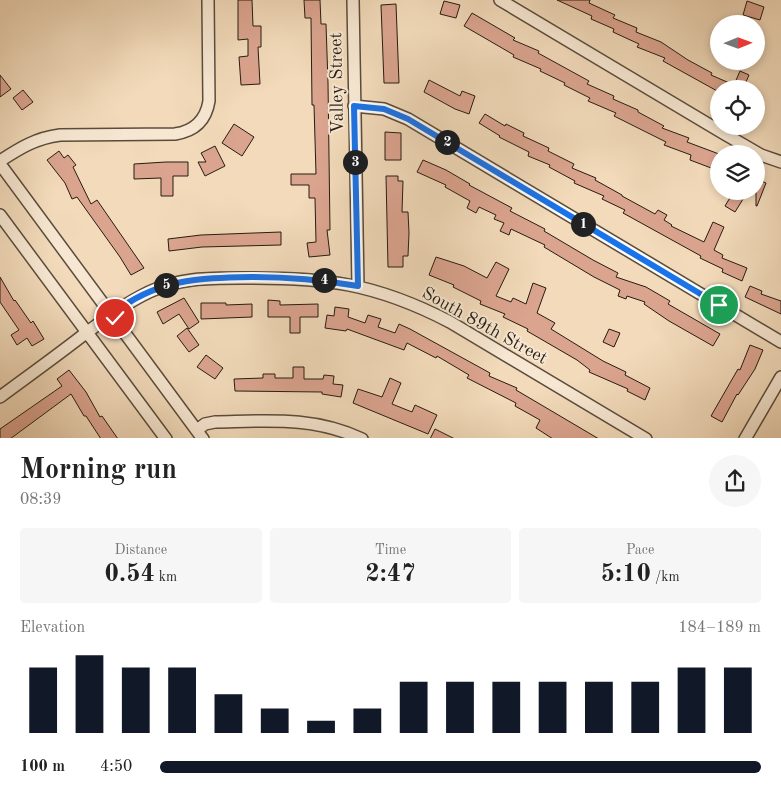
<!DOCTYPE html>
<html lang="en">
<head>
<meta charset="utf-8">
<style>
	:root { --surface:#fff; --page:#f6f6f6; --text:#222; --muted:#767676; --accent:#111827 }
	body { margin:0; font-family:"Old Standard TT",serif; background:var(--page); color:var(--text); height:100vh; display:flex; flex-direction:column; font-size:19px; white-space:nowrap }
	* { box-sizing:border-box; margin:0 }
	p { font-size:16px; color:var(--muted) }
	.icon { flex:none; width:28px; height:28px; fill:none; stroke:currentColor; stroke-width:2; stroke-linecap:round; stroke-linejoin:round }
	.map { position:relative; height:438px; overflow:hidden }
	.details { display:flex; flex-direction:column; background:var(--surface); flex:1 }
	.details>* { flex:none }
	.needle { width:32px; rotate:89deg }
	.controls { position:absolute; left:710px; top:15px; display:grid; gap:10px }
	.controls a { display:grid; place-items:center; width:55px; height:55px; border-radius:50%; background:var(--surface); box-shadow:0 2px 8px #0003; font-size:25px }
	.pin { position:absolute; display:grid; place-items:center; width:42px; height:42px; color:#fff; margin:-21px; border:2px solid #fff; border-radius:50%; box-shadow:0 1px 5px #0007 }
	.km { position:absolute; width:25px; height:25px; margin:-12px; border-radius:50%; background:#222; color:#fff; font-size:14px; line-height:25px; text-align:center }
	.round { display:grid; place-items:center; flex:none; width:52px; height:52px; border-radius:26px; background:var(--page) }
	.head { display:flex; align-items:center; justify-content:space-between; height:85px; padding:0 20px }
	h1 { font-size:28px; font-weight:700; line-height:38px }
	.figures { display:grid; grid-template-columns:repeat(3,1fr); gap:8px; height:85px; padding:5px 20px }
	.figures div { display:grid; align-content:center; border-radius:5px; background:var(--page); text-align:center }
	.figures b { font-size:25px; font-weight:700 }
	.figures small { font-size:14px; font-weight:400 }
	.figures p { font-size:14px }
	.chart { height:140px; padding:10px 20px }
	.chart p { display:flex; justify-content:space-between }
	.chart svg { width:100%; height:90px; margin-top:5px; stroke:var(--accent); stroke-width:6 }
	ul { padding:0 20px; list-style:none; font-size:16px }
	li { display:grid; grid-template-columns:80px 60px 1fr; align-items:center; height:38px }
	li i { height:12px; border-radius:6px; background:var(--accent) }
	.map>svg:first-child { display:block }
</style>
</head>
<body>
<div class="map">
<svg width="781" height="439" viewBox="0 0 781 439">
	<rect width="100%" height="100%" fill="#f2daba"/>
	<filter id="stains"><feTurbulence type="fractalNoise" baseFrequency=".004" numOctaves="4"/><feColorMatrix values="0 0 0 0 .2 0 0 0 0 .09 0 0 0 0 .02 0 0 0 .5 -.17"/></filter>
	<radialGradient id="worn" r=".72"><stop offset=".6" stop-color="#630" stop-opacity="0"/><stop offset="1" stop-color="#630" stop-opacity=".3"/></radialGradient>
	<path fill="#dba48f" stroke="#261c12" d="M238 0H252L253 26H261V47H258L260 84 241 85 239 57 248 56V39L238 40Z
		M304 0H320L321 24H326L328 83 330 230H327L330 255 309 257 307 243 316 242 315 198H309V185H291V174H316L314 105H312L311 18H305Z
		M557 0H590L589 3 615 15 613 18 637 28 636 32 661 42 688 60 712 73 711 75 734 85 740 71 749 75 743 89H719V92L663 61 665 58 637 47 639 44 613 32 614 29 591 19 592 16Z
		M444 1 460 5 456 18 440 14Z
		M747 1 764 7 760 20 743 15Z
		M396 4 399 83H384L381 5Z
		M472 13 515 38 513 40 539 51 538 53 589 81 587 84 614 96 613 99 638 110V112L664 126 662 128 689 138 687 142 719 154V171L690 160 691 155 664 145 666 142 614 116 616 113 588 101 590 98 564 85 565 83 540 71 541 69 513 57 514 55 464 26Z
		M0 75 11 89 0 97Z
		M429 80 460 96 462 91 475 96 469 114 455 109 424 92Z
		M23 90 33 102 22 110 13 98Z
		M485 114 505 126 506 124 524 133 523 136 549 148 548 151 574 164 572 168 596 178 595 180 622 195V196L655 214 658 210 667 215 664 220 672 225 671 226 704 242 713 222 724 227 714 250 723 255 722 258 747 268 742 281 722 272 723 269 700 258 701 256 623 213 625 210 602 199 604 196 574 183 575 181 549 167 550 165 528 156 529 152 499 137 500 136 479 123Z
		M234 124 254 137 242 156 222 143Z
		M385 132 401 133V160H385Z
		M215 146 225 166 205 176 198 162H206L201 153Z
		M59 151 64 158 68 155 76 165 73 167 91 204 97 200 144 268 131 275 120 257 77 197 72 199 65 183 47 160Z
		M423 160 446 170 470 184 469 185 512 208 510 211 545 229 544 231 593 260 618 273 616 277 646 287 670 301 668 304 720 334 713 346 669 321 644 304 645 302 627 296 626 299 618 296 620 290 594 277 544 247 545 245 511 229 509 235 500 231 504 223 494 219 496 215 479 207 476 213 467 208 470 201 445 187 446 185 417 172Z
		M166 162H188V176H173V196H161V178L134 179V164Z
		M386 176H398V181H403L402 212H408L409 233 408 256H403V267H388Z
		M756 179 766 183 757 206H756Z
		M734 191H748L735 212 725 206Z
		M281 232V245L202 247 169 251 168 239 201 235Z
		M436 257 464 266 487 278 496 262 509 269 496 296 511 302 513 298 526 304 533 283 546 288 537 313 555 323 551 329 603 361 626 372 625 375 650 388 645 400 627 391 628 389 589 372 590 370 577 360 527 331 528 329 503 317 505 314 480 304 481 301 453 287 454 285 429 275Z
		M0 277 14 301 15 300 31 323 33 321 44 339 32 346 27 338 17 345 11 335 19 330 0 302Z
		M750 286 762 291 761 294 781 301V314L745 297Z
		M184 298 199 322 189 329 179 314 163 324 157 312Z
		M268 300 280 301V305L318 304V317H300V333H290V317H268Z
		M201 303H226V305L252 304V317L201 319Z
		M335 307 349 309 348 317 365 323 368 315 381 319 378 327 395 333 399 324 410 329 490 373 489 376 517 388 516 390 599 439H553L536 428 540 420 515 406 516 403 467 378 469 375 437 356 436 358 407 343 404 350 347 329 346 331 325 328 327 315 334 316Z
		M187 328 199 345 189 352 177 336Z
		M609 329 620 333 614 347 603 342Z
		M750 345 763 350 755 369 738 395 737 394 722 422 711 416 738 369 740 370Z
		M206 355 223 368 215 379 197 367Z
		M293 367H304V379H323L324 375 334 376 333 384 343 385 341 397 322 394V392L235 391 234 379 263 378V374H275V378H293Z
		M69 370 86 392 100 417 102 416 118 439H101L86 416H84L71 394 10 439H0V429L62 386 57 379Z
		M390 378 401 383 392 404 412 412 415 405 437 415 428 434 353 403 358 389 382 397Z
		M435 429 455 439H430Z"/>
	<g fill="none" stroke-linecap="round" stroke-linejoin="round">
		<g stroke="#594c3c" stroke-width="14">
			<path id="street" d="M353 0 358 286
				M500 0 723 133 761 155 781 162
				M354 106 384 109 408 119 781 342
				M0 161C20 148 36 138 60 135L175 134C195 131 206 120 209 101L208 0
				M0 164 203 439
				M0 215 166 439
				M0 397C27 377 55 357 82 336 104 320 124 304 149 292 178 278 209 278 241 278 325 277 375 283 450 322L646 439
				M197 430 205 424 215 422C267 421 313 416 362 439
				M745 439 781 377"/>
		</g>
		<use href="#street" stroke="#f7e7d2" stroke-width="11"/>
	</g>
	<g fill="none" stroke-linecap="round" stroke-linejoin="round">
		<g stroke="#fff" stroke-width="10">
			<path id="route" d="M115 318 112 314C157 279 197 278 252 277 288 277 322 280 358 286L354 106 384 109 408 119 719 305"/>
		</g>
		<use href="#route" stroke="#1a73e8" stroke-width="6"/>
	</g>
	<g text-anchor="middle" stroke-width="4" stroke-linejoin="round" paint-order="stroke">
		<g font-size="18" fill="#261c12" stroke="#f7e7d2">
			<text transform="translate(336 83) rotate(-91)" y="6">Valley Street</text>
			<text transform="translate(485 325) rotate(29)" y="6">South 89th Street</text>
		</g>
	</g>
	<rect width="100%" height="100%" filter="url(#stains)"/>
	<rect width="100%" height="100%" fill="url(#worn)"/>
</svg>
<div class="controls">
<a><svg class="needle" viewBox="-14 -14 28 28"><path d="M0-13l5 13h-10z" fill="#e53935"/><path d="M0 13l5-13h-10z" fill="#767676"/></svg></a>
<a><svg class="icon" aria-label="locate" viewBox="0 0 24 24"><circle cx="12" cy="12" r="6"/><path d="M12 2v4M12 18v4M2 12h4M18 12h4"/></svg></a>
<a><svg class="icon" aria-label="layers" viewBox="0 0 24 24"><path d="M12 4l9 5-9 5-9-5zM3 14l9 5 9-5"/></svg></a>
</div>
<div class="pin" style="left:719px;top:305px;background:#1e9e55"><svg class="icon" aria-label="arrive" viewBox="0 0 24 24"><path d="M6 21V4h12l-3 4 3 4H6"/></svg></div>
<div class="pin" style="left:115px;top:318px;background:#d93025"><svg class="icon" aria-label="check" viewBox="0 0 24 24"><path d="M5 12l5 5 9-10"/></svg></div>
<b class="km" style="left:583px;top:224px">1</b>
<b class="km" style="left:447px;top:142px">2</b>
<b class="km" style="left:355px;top:162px">3</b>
<b class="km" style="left:324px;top:280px">4</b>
<b class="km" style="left:166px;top:285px">5</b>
</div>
<section class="details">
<div class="head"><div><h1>Morning run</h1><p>08:39</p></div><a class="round"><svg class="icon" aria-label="share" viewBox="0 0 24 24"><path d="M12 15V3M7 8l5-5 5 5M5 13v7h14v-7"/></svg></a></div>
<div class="figures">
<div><p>Distance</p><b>0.54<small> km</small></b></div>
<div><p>Time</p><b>2:47</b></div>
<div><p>Pace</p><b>5:10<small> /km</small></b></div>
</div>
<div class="chart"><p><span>Elevation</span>184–189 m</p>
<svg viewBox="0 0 160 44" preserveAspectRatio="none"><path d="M5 44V12M15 44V6M25 44V12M35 44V12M45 44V25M55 44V32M65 44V38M75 44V32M85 44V19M95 44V19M105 44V19M115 44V19M125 44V19M135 44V19M145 44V12M155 44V12"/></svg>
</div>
<ul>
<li><b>100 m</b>4:50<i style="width:100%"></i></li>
</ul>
</section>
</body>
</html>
